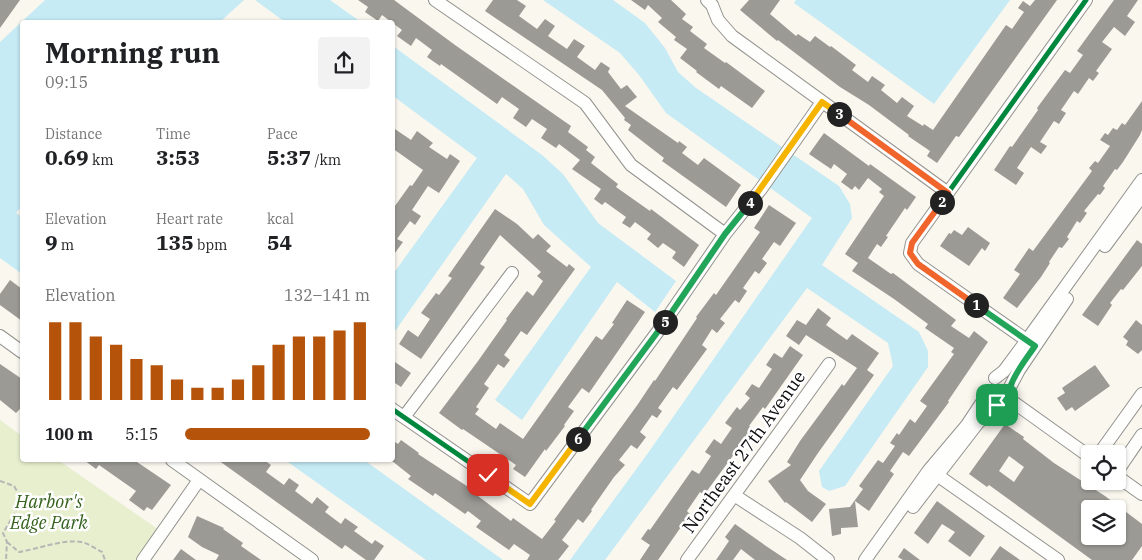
<!DOCTYPE html>
<html lang="en">
<head>
<meta charset="utf-8">
<style>
	:root { --surface:#fff; --page:#f2f2f2; --text:#202124; --muted:#757577; --accent:#b45309 }
	body { margin:0; font-family:"IBM Plex Serif",serif; background:var(--page); color:var(--text); height:100vh; display:flex; flex-direction:column; font-size:19px; white-space:nowrap }
	* { box-sizing:border-box; margin:0 }
	p { font-size:16px; color:var(--muted) }
	.icon { flex:none; width:28px; height:28px; fill:none; stroke:currentColor; stroke-width:2; stroke-linecap:round; stroke-linejoin:round }
	.map { position:relative; flex:1; overflow:hidden }
	.panel { position:absolute; left:20px; top:20px; width:375px; height:442px; display:flex; flex-direction:column; background:var(--surface); border-radius:5px; box-shadow:0 1px 4px #0004 }
	.panel>* { flex:none }
	.fabs { position:absolute; left:1081px; top:445px; display:grid; gap:10px }
	.fabs a { display:grid; place-items:center; width:45px; height:45px; border-radius:5px; background:var(--surface); box-shadow:0 1px 4px #0004; font-size:25px }
	.pin { position:absolute; display:grid; place-items:center; width:42px; height:42px; color:#fff; margin:-21px; border-radius:10px; box-shadow:0 2px 8px #0006 }
	.km { position:absolute; width:25px; height:25px; margin:-12px; border-radius:50%; background:#222; color:#fff; font-size:14px; line-height:25px; text-align:center }
	.round { display:grid; place-items:center; flex:none; width:52px; height:52px; border-radius:5px; background:var(--page) }
	.overview { display:flex; align-items:center; justify-content:space-between; height:85px; padding:0 25px }
	h1 { font-size:28px; font-weight:700; line-height:38px }
	.stats { display:grid; grid-template-columns:repeat(3,1fr); gap:8px; height:85px; padding:5px 25px }
	.stats div { display:grid; align-content:center }
	.stats b { font-size:21px; font-weight:700 }
	.stats small { font-size:14px; font-weight:400 }
	.stats p { font-size:14px }
	.chart { height:140px; padding:10px 25px }
	.chart p { display:flex; justify-content:space-between }
	.chart svg { width:100%; height:90px; margin-top:5px; stroke:var(--accent); stroke-width:6 }
	ul { padding:0 25px; list-style:none; font-size:16px }
	li { display:grid; grid-template-columns:80px 60px 1fr; align-items:center; height:38px }
	li i { height:12px; border-radius:6px; background:var(--accent) }
	.map>svg:first-child { display:block }
</style>
</head>
<body>
<div class="map">
<svg width="1142" height="560" viewBox="0 0 1142 560">
	<rect width="100%" height="100%" fill="#faf7ef"/>
	<path fill="#e7efcf" d="M0 420 22 436V460H58L162 532 141 560H0Z"/>
	<path fill="#c6ebf4" d="M45 0H244L220 22H22V206L16 213 22 217V274L0 258V42Z
		M255 0H330L361 22H285Z
		M543 0H613L645 23 665 48 678 72 696 88 839 186 850 204 852 218 822 265 919 332 928 351V367L845 486 829 491 822 487 819 471 893 366 888 343 807 288 605 560H570L648 453 812 218 666 113 639 75 620 53Z
		M796 0H1010L934 104 794 3Z
		M393 46 542 155 563 174 598 223 676 281 655 312 617 282 522 420 495 400 591 267 544 225 523 189 506 174 393 334V274L477 158 393 96Z
		M285 460H364L503 560H426Z"/>
	<path fill="#9c9a95" fill-rule="evenodd" d="M0 0H20L0 28Z
		M358 0H394L455 45 571 126 568 132 588 147 586 150 595 157 591 163 618 184 616 187 650 211 651 209 699 245 684 267 672 258 676 252 663 243 658 248 647 239 651 234 635 222 630 228 622 223 626 217 605 202 602 205 594 199 601 189 572 169 580 160 559 144 556 148 541 138 547 129 532 119 526 127 513 118 519 109 502 97 497 104 441 64 440 66 427 57 432 50 416 38 411 46 397 36 402 30 382 15 378 21 365 12 368 7Z
		M493 0H517L526 6 519 16 537 29 545 19 555 26 548 36 567 49 574 39 585 46 577 57 595 70 601 62 610 68 608 72 621 89 627 85 637 97 625 106 678 143 679 141 687 147 682 153 698 165 704 158 741 185 726 207 662 161 664 158 628 130 631 125 624 120 625 118 602 90 485 11Z
		M631 0H671L686 14 682 19 693 27 690 31 707 44 704 48 725 63 726 62 765 91 752 108 721 86 719 89 696 72 697 71 680 58 687 49 674 40 676 37 658 22 662 18 648 5 645 10Z
		M749 0H780L770 14 796 36 798 34 810 42 815 36 830 47 831 46 856 65 852 70 868 82 872 76 885 85 881 90 897 103 902 97 914 106 907 116 923 126 924 124 933 130 1006 25 1012 29 1024 12 1018 8 1023 1 1030 6 1035 0H1057L959 137 956 136 937 163 927 156 930 151 908 136 909 135 869 105 840 87 778 40 777 41 740 10Z
		M1114 0H1138L1127 16 1135 22 1125 36 1114 27 1102 42 1112 49 1096 71 1099 73 1093 81 1089 78 1078 94 1074 91 1061 110 1066 113 1059 124 1054 121 1040 142 1047 146 1041 154 1031 147 1017 168 1024 173 1016 185 994 170 1010 146 1012 147 1038 110 1037 108 1065 70 1070 73 1083 55 1077 51Z
		M1142 101V130L1140 135 1123 162 1117 170 1115 169 1103 186 1105 188 1100 195 1098 194 1084 211 1087 213 1080 223 1077 221 1067 237 1069 239 1062 248 1059 247 1049 262 1050 263 1041 277 1017 308 1003 298 1020 274 1014 270 1029 248 1033 251 1092 171 1089 168 1095 161 1098 163 1110 146 1100 140 1105 133 1108 135 1113 128 1117 130 1122 123 1125 125Z
		M392 127 411 140 417 131 433 143 429 147 447 159 450 154 460 161 439 193 428 186 412 210 421 216 415 225 410 221 397 239 403 242 392 257V210L410 185 412 186 423 170 392 148Z
		M824 133 869 166 870 164 916 197 907 210 905 208 886 236 888 237 881 247 877 244 868 258 891 274 893 273 956 320 951 326 969 338 974 331 988 342 948 401 949 402 909 456 903 452 890 471 894 474 869 511 855 501 858 527 841 528V534L832 536 829 509 850 507 863 489 859 486 878 460 883 463 895 446 890 443 897 433 899 435 910 419 915 423 927 406 920 401 954 354 951 352 954 348 925 328 928 324 894 299 852 271 858 263 845 254 884 196 879 192 882 189 868 178 859 190 855 186 852 190 841 182 847 174 834 164 831 169 809 154Z
		M769 205 796 223 780 246 774 242 762 259 767 263 759 274 755 271 743 288 747 291 739 303 735 300 720 319 725 323 717 333 712 329 702 345 707 349 677 390 673 387 658 408 662 411 657 418 652 415 640 432 646 437 637 449 631 445 619 460 625 465 614 477 591 510 592 511 583 523 578 519 562 540 569 546 558 560H527L530 555 514 544 509 550 476 527 481 521 468 511 465 514 435 493 433 496 408 479 411 476 392 461V440L398 444 401 440 419 453 418 454 479 494 478 496 511 521 513 518 542 539 556 521 554 520 638 404 654 380 655 381 697 318 696 317 714 293 716 295 760 232 754 228Z
		M495 209 517 224 533 239 538 234 551 246 546 251 567 267 569 264 575 269 527 335 521 331 504 355 510 360 504 368 498 364 484 384 489 388 476 407 479 409 475 414 496 429 500 423 523 439 596 336 602 340 614 324 612 323 627 300 645 312 589 393 582 388 568 407 574 411 564 425 565 426 546 451 545 449 525 477 513 469 516 465 463 429 462 430 439 413 478 361 507 320 506 319 527 291 533 296 543 281 537 276 541 272 500 235 480 264 485 267 421 359 399 344 408 330 418 337 430 319 421 313 436 293 439 295 452 278 448 276Z
		M968 227 990 243 985 251 982 248 969 266 940 246 949 233 951 234 954 230 962 235Z
		M1137 240 1142 244V266L1123 290 1121 289 1110 303 1112 305 1098 326 1082 315Z
		M10 280 22 289V321L0 305V294Z
		M818 308 831 318 826 325 847 340 852 334 879 353 867 370 874 375 818 453 800 480 808 491 826 504 812 522 786 502 785 503 768 481 791 465 787 462 800 441 842 384 844 386 857 368 806 335 799 345 786 336 797 320 806 325Z
		M1136 320 1142 325V350L1138 354 1126 345 1128 341 1123 337Z
		M790 346 803 355 765 409 763 407 749 426 752 428 743 442 704 495 700 492 687 511 690 514 658 560H640L650 545 641 539 648 529 650 530 692 470 699 474 711 456 705 452 714 439 721 444 732 428 725 423 737 407 740 410 750 398 745 394 752 384 759 388 772 369 766 365 774 353 782 358Z
		M392 360 411 373 401 387 392 381Z
		M0 364 22 379V411L20 409 16 413 0 400Z
		M1095 365 1110 386 1075 411 1072 407 1066 411 1057 398 1065 393 1062 388Z
		M1005 424 1024 437 1023 439 1054 463 1105 496 1142 524V546L1132 560H1092L989 485 987 487 969 474ZM1009 456 1024 467 1014 482 999 471ZM1090 509H1118V536L1111 545 1099 536H1090V530L1082 524 1090 511Z
		M84 460H134L171 485 152 510 147 507 144 511 129 500 136 491 99 465 96 469Z
		M218 460H264L271 465 266 472 284 485 289 478 299 485 295 491 312 504 317 497 329 507 325 512 341 524 345 518 358 527 354 531 372 544 375 540 384 546 374 560H366L345 545 342 549Z
		M937 501 985 536 970 557 948 541 955 532 942 524 928 544 914 533Z
		M197 516 224 528 223 529 243 543 241 546 261 560H216L219 555 202 547 188 537Z
		M735 524 766 546 787 560H755L741 549 733 560H716L729 541 725 537Z
		M1000 546 1020 560H990Z
		M904 548 920 560H903L898 557Z
		M181 549 196 560H173Z"/>
	<g fill="none" stroke-linecap="round" stroke-linejoin="round">
		<g stroke="#93928e" stroke-width="14">
			<path id="minor" d="M435 0 585 103 631 165 725 234
				M707 0 712 5 718 20 732 36 948 193
				M1105 246 1142 196
				M0 336 22 352
				M1035 346 918 264 910 253 912 243 1086 0
				M995 378 1004 371 1027 340 1142 180
				M1010 387 1019 370 1067 299
				M1009 399 1090 457
				M392 409 530 504 659 330 725 234 761 189 822 102
				M404 417 512 273
				M1099 454 1142 394
				M172 460 312 560
				M1118 470 1142 435
				M937 475 1058 560
				M1118 477 1142 494
				M734 495 800 538 828 560
				M913 507 977 424 997 405
				M143 560 199 480
				M687 560 829 364
				M865 560 929 470 967 425 985 398"/>
		</g>
		<path stroke="#b7b6b5" stroke-width="2" stroke-dasharray="5 2.5" stroke-linecap="butt" d="M0 481 14 486 21 498 15 513 3 533 7 542 6 560
			M7 542 19 552C38 549 62 539 81 542 88 543 96 549 102 552L105 560"/>
		<use href="#minor" stroke="#fefefd" stroke-width="12"/>
		<g stroke="#fff" stroke-width="8">
			<path id="cycleway" d="M1035 346 918 264 910 253 912 243 1086 0
				M392 409 530 504 659 330 725 234 761 189 822 102"/>
		</g>
		<use href="#cycleway" stroke="#00873e" stroke-width="5"/>
	</g>
	<g fill="none" stroke-linecap="round" stroke-linejoin="round">
		<g stroke="#fff" stroke-width="10">
			<path id="split-1" d="M976 305 1035 346C1027 358 1016 371 1011 385 1009 390 1012 395 1008 400 1005 404 1001 405 997 405"/>
		</g>
		<g stroke="#fff" stroke-width="10">
			<path id="split-2" d="M942 202 912 243 910 253 918 264 976 305"/>
		</g>
		<g stroke="#fff" stroke-width="10">
			<path id="split-3" d="M839 114 948 193 942 202"/>
		</g>
		<g stroke="#fff" stroke-width="10">
			<path id="split-4" d="M750 203 822 102 839 114"/>
		</g>
		<g stroke="#fff" stroke-width="10">
			<path id="split-5" d="M665 322 725 234 750 203"/>
		</g>
		<g stroke="#fff" stroke-width="10">
			<path id="split-6" d="M578 439 665 322"/>
		</g>
		<g stroke="#fff" stroke-width="10">
			<path id="split-7" d="M488 475 530 504 578 439"/>
		</g>
		<use href="#split-1" stroke="#22a559" stroke-width="6"/>
		<use href="#split-2" stroke="#f0652b" stroke-width="6"/>
		<use href="#split-3" stroke="#f0652b" stroke-width="6"/>
		<use href="#split-4" stroke="#f5b400" stroke-width="6"/>
		<use href="#split-5" stroke="#22a559" stroke-width="6"/>
		<use href="#split-6" stroke="#22a559" stroke-width="6"/>
		<use href="#split-7" stroke="#f5b400" stroke-width="6"/>
	</g>
	<g text-anchor="middle" stroke-width="5" stroke-linejoin="round" paint-order="stroke">
		<g font-size="18" fill="#0c0c0c" stroke="#fff">
			<text transform="translate(744 452) rotate(-54)" y="6">Northeast 27th Avenue</text>
		</g>
		<g font-size="18" font-style="italic" fill="#35621d" stroke="#fff">
			<text x="49" y="508">Harbor's<tspan x="49" dy="21">Edge Park</tspan></text>
		</g>
	</g>
</svg>
<div class="fabs">
<a><svg class="icon" aria-label="locate" viewBox="0 0 24 24"><circle cx="12" cy="12" r="6"/><path d="M12 2v4M12 18v4M2 12h4M18 12h4"/></svg></a>
<a><svg class="icon" aria-label="layers" viewBox="0 0 24 24"><path d="M12 4l9 5-9 5-9-5zM3 14l9 5 9-5"/></svg></a>
</div>
<div class="pin" style="left:997px;top:405px;background:#1e9e55"><svg class="icon" aria-label="arrive" viewBox="0 0 24 24"><path d="M6 21V4h12l-3 4 3 4H6"/></svg></div>
<div class="pin" style="left:488px;top:475px;background:#d93025"><svg class="icon" aria-label="check" viewBox="0 0 24 24"><path d="M5 12l5 5 9-10"/></svg></div>
<b class="km" style="left:976px;top:305px">1</b>
<b class="km" style="left:942px;top:202px">2</b>
<b class="km" style="left:839px;top:114px">3</b>
<b class="km" style="left:750px;top:203px">4</b>
<b class="km" style="left:665px;top:322px">5</b>
<b class="km" style="left:578px;top:439px">6</b>
<section class="panel">
<div class="overview"><div><h1>Morning run</h1><p>09:15</p></div><a class="round"><svg class="icon" aria-label="share" viewBox="0 0 24 24"><path d="M12 15V3M7 8l5-5 5 5M5 13v7h14v-7"/></svg></a></div>
<div class="stats">
<div><p>Distance</p><b>0.69<small> km</small></b></div>
<div><p>Time</p><b>3:53</b></div>
<div><p>Pace</p><b>5:37<small> /km</small></b></div>
</div>
<div class="stats">
<div><p>Elevation</p><b>9<small> m</small></b></div>
<div><p>Heart rate</p><b>135<small> bpm</small></b></div>
<div><p>kcal</p><b>54</b></div>
</div>
<div class="chart"><p><span>Elevation</span>132–141 m</p>
<svg viewBox="0 0 160 44" preserveAspectRatio="none"><path d="M5 44V6M15 44V6M25 44V13M35 44V17M45 44V24M55 44V27M65 44V34M75 44V38M85 44V38M95 44V34M105 44V27M115 44V17M125 44V13M135 44V13M145 44V10M155 44V6"/></svg>
</div>
<ul>
<li><b>100 m</b>5:15<i style="width:100%"></i></li>
</ul>
</section>
</div>
</body>
</html>
